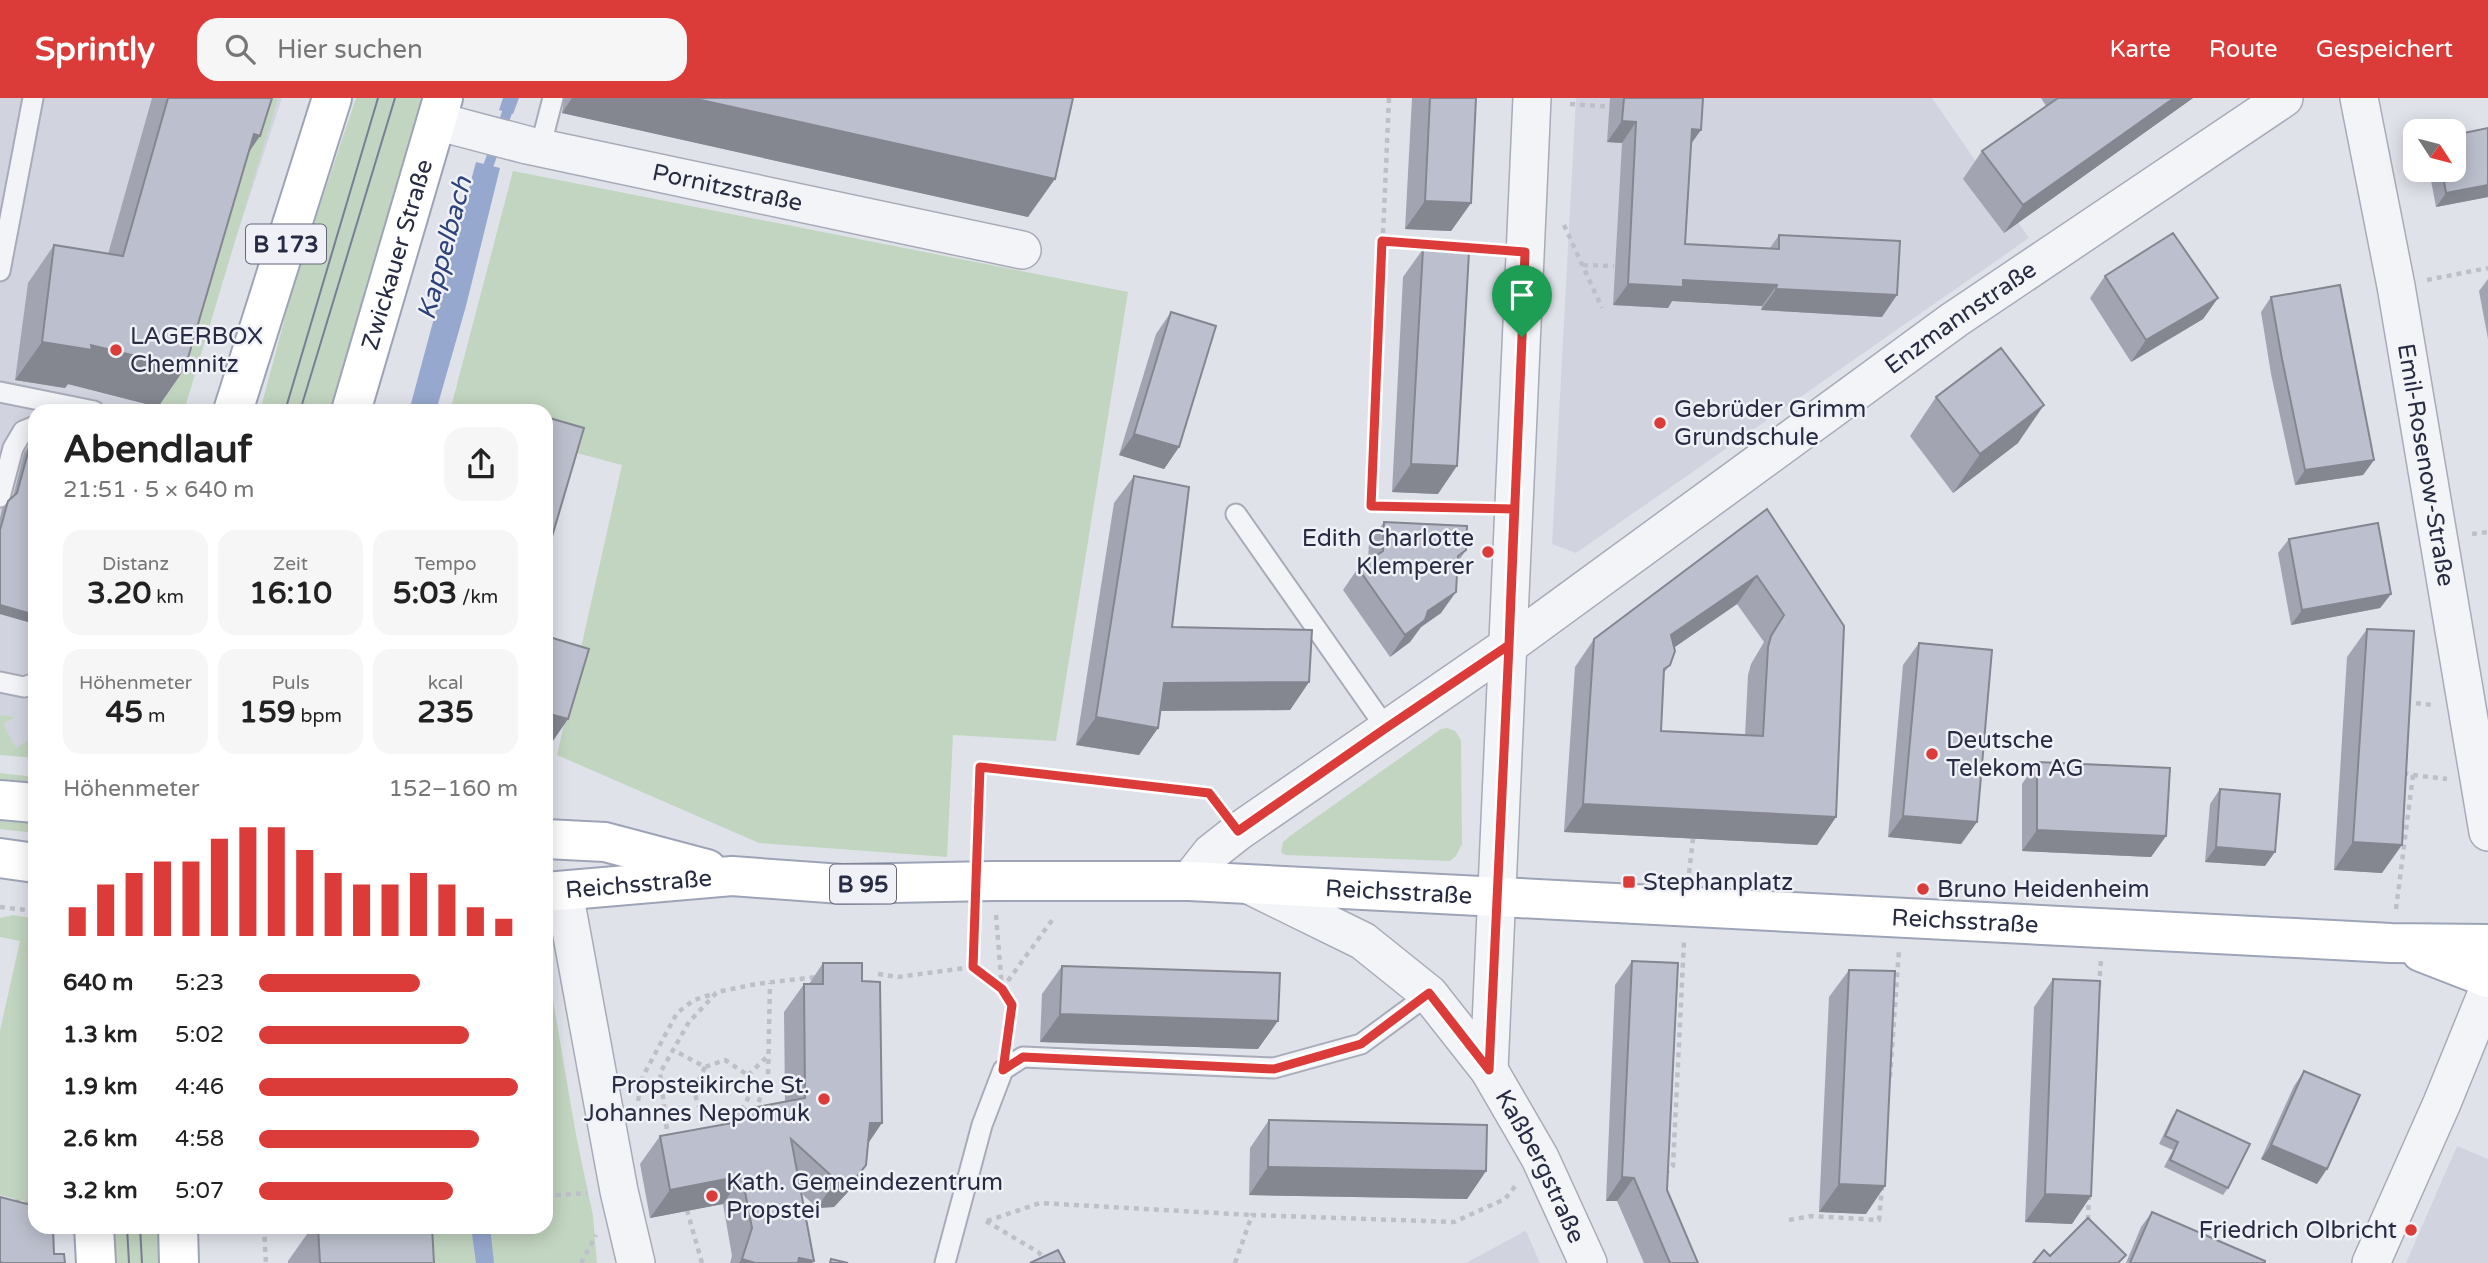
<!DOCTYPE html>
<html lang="de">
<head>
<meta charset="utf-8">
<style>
	:root { --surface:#fff; --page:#f6f6f6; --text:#222; --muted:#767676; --accent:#db3c39 }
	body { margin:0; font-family:"Varela Round",sans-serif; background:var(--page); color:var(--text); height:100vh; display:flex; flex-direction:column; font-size:26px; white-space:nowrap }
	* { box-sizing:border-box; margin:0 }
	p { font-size:23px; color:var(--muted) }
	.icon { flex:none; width:38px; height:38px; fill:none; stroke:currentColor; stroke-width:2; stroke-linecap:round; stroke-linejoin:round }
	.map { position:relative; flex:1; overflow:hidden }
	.side { position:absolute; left:28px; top:306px; width:525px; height:830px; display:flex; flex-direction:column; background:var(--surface); border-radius:21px; box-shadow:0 4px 18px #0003 }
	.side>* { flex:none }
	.needle { width:46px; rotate:126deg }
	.buttons { position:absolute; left:2403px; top:21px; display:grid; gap:14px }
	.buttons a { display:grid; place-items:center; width:63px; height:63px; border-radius:14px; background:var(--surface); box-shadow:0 4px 18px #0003; font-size:35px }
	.pin { position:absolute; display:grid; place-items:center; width:60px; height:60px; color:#fff; margin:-72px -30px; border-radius:50% 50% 50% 0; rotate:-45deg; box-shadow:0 0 7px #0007 }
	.pin .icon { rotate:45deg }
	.round { display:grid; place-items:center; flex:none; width:74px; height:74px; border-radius:21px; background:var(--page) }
	.head { display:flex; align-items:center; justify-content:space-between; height:119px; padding:0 35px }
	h1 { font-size:38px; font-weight:700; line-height:52px }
	.metrics { display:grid; grid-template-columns:repeat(3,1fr); gap:10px; height:119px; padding:7px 35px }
	.metrics div { display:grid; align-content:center; border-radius:18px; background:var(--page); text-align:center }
	.metrics b { font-size:30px; font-weight:700 }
	.metrics small { font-size:19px; font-weight:400 }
	.metrics p { font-size:19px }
	.chart { height:196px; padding:14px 35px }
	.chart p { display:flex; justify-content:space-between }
	.chart svg { width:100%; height:126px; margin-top:7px; stroke:var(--accent); stroke-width:6 }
	ul { padding:0 35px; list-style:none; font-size:23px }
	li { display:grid; grid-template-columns:112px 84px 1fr; align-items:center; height:52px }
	li i { height:18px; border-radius:9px; background:var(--accent) }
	header { display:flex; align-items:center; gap:42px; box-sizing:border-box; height:98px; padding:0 35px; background:var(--accent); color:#fff }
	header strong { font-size:33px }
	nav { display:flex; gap:38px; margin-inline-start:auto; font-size:24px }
	.search { width:490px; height:63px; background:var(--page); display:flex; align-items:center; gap:18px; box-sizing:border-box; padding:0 24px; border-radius:21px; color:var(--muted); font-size:26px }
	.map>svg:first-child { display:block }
</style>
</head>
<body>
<header>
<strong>Sprintly</strong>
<div class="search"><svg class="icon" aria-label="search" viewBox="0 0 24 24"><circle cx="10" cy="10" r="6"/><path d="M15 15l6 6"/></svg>Hier suchen</div>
<nav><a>Karte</a><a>Route</a><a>Gespeichert</a></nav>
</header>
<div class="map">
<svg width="2488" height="1165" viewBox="0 0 2488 1165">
	<rect width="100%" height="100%" fill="#e0e2ea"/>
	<path fill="#d1d4df" d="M0 0H282L179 313H35V645L16 655 0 653Z
		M1576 0H1932L2029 140 1576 455 1552 446Z
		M2457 1048 2488 1061V1165H2406Z
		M1526 1133 1540 1165H1466L1525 1133Z"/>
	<path fill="#c2d5c0" d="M249 0H278L184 313H157Z
		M356 0H426L334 313H260L295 182Z
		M513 73 1128 194 1056 643 953 637 947 759 759 745 557 657 622 367 546 347V313H450Z
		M0 617 15 619 3 626 16 650 35 638V660L0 657Z
		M1447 630 1455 633 1461 642 1462 746 1456 758 1450 763 1285 757 1281 754 1283 744 1290 738 1441 631Z
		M0 675 35 679V690L0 686Z
		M0 719 35 723V735L0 731Z
		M13 817 35 821V1106L0 1097V933L20 843 0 839V820Z
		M546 861 576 1037 593 1118 597 1165H422V1129H546Z
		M115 1129H160V1165H116Z"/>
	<path fill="#97a8ce" d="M503 0H519L513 16 499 12Z
		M476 64 500 70 466 208 436 313H409Z
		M471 1129H490L494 1165H476Z"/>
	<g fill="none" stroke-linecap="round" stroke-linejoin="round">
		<path stroke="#97a8ce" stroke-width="10" d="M501 32 512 0
			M484 79 496 47"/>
		<g stroke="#a8abb8" stroke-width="23">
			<path id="service" d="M540 50 553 0
				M0 173 33 0
				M0 294 94 313
				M0 399 13 350 23 333 35 328
				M1236 416 1386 630
				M0 584 24 589 35 585
				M945 1165 982 1027 1003 972 1023 959 1274 970 1361 946 1429 896"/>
		</g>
		<g stroke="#a8abb8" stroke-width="40">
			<g id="minor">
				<path id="s1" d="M2359 0 2396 188 2488 734"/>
				<path id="s2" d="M436 23 527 47 1022 152"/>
				<path id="s3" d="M1189 783 1211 755 1239 733 1509 547 1954 222 2284 0"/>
				<path id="s4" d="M1247 786 1363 843 1429 896 1489 972 1540 1060 1588 1165"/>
				<path d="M564 794 619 1093 636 1165"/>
				<path d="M1489 972 1532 0"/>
				<path d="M2371 1165 2442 1005 2488 892"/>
			</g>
		</g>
		<g stroke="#9ea4b7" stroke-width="42">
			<g id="primary">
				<path d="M233 313 332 0"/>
				<path id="s5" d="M351 313 443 0"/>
				<path d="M0 702 35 705"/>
				<path d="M546 741 605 744 707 771"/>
				<path d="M0 760 35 765"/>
				<path id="s6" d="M546 794 732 778 842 786 994 783H1189L2391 845 2488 846"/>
				<path d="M2421 854 2488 880"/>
				<path d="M94 1129 96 1165"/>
				<path d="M178 1129 179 1165"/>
			</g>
		</g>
		<path stroke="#bec0c9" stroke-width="4.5" stroke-dasharray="5 5" stroke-linecap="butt" d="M1389 0 1371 408 1483 410
			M1570 6 1615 9
			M1564 127 1602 210
			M1382 143 1493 151
			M1583 167 1614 168
			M2427 182 2488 170
			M2472 436 2488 434
			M31 563 35 548
			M2406 604 2432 607
			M980 669 1209 695 1219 707
			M2413 677 2447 681
			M1689 775 1693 741
			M0 809 35 813
			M2396 811 2413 677 2403 675
			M996 817 1002 891
			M878 876 898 879 973 869C1009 897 1014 893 1007 940
			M2099 888 2101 862
			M1002 891 1055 818
			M679 955 705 969 725 962 748 977C751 992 750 1005 737 1015
			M705 969C693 993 690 1003 712 1022L730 1019
			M748 977 768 958
			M1890 979 1899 852
			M638 1003 643 978 677 915 694 902 716 895
			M752 1011 757 1008 768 981 770 885
			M668 1041 660 975 689 924 717 894 756 886 816 879
			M1665 1076 1673 1068 1684 843
			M546 1098 587 1095
			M15 1103 35 1107
			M687 1112 702 1165
			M1789 1122 1811 1118 1879 1122 1882 1089
			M2088 1122 2089 1096
			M986 1123 1038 1154 1049 1165
			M987 1123 1040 1105 1252 1117
			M264 1129 266 1165
			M581 1165 596 1137
			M1235 1165 1252 1117 1454 1124 1505 1101 1517 1086"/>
		<use href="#service" stroke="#f3f4f8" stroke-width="19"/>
		<use href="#minor" stroke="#f3f4f8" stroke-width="37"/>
		<use href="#primary" stroke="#fff" stroke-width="38"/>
		<path stroke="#787e95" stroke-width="2" d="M285 313 378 0
			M300 313 395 0
			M127 1129 129 1165
			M140 1129 142 1165"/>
		<path stroke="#bec0c9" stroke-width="4.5" stroke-dasharray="5 5" stroke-linecap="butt" d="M973 869 980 669"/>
	</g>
	<path fill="#a2a5b1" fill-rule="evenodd" d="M152 0H272L249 54 185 270 158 309 68 286 65 290 15 282 28 185 54 147 108 156Z
		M564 0H1073L1028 119 562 15Z
		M1412 0H1476L1471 105 1451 133 1405 131Z
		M1610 0H1703L1691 46 1685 146 1770 150 1779 137 1882 219 1761 212 1762 208 1672 203 1668 210 1613 207 1622 45 1607 44Z
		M2041 0H2193L2004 135 1963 81 1982 53 2046 8Z
		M2429 72H2454L2488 99 2436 109Z
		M1423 151 1438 396 1392 394 1403 179Z
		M2105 178 2218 200 2203 221 2131 264 2090 200Z
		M2488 181V241L2479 193Z
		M2271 199 2374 362 2363 377 2295 387 2271 276 2261 214Z
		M1171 214 1179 349 1164 371 1119 357 1156 236Z
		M1936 299 2018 345 1953 395 1910 338Z
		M35 338V526L0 516V420L2 411 8 403 13 399 24 355Z
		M1134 378 1172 529 1309 584 1290 612 1161 613 1158 630 1139 657 1076 647 1114 405Z
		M1767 411 1836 719 1817 747 1564 734 1575 569 1594 541ZM1737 506 1764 544 1751 566 1748 577 1745 638 1661 633 1663 576 1670 567 1674 549Z
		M1384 424 1466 452 1458 464 1441 515 1421 529 1410 544 1390 559 1343 492 1358 470 1368 463 1369 445Z
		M2289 441 2391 496 2380 510 2291 527 2278 455Z
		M2367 531 2382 775 2334 772 2347 559Z
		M1919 545 1977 724 1961 746 1888 739 1903 567Z
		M2037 664 2166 738 2151 759 2022 753V686Z
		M2220 691 2265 768 2205 764 2210 706Z
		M1632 863 1667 1092 1698 1165H1644L1617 1103H1606L1615 887Z
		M823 865 868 1045 847 1095 834 1109 817 1110 801 1095 814 1163 812 1165H730L732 1158 723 1106 650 1120 640 1066 660 1038 721 1027 730 1014 785 1003 784 914 804 886H809Z
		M1062 868 1258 951 1040 944 1042 896Z
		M1849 872 1866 1116 1819 1114 1829 899Z
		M2053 881 2072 1126 2025 1124 2034 909Z
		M2304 973 2317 1086 2261 1061 2294 988Z
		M2177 1012 2228 1090 2223 1097 2164 1069 2173 1052 2159 1046 2172 1019Z
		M1269 1022 1486 1073 1467 1101 1249 1097 1250 1050Z
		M2152 1114 2265 1165H2126L2141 1129Z
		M312 1129H432L434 1165H288V1163Z"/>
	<path fill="#848690" d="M572 0H692L1055 81 1028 119 562 15Z
		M2174 0H2193L2004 135 2023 107Z
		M1622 23 1636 24 1622 45 1607 44Z
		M1692 31 1701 32 1686 53Z
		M254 36 260 38 234 76Z
		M2488 87V99L2436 109 2446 95Z
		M1425 103 1471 105 1451 133 1405 131Z
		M1683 182 1777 187 1762 208 1672 203 1668 210 1613 207 1628 186Z
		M1776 191 1897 197 1882 219 1761 212Z
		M2218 200 2203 221 2131 264 2146 242Z
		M42 244 91 247 185 270 158 309 68 286 65 290 15 282Z
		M2044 307 2018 345 1953 395 1980 356Z
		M1134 336 1179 349 1164 371 1119 357Z
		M2374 362 2363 377 2295 387 2305 372Z
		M1411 366 1457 368 1438 396 1392 394Z
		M1757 478 1737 506 1652 565 1671 537Z
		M1456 494 1441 515 1421 529 1410 544 1390 559 1405 537 1428 513Z
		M2391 496 2380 510 2291 527 2302 512Z
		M0 507 35 517V526L0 516Z
		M1309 584 1290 612 1145 613 1164 585Z
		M546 615 568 621 546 653Z
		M1096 619 1158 630 1139 657 1076 647Z
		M1583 706 1836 719 1817 747 1564 734Z
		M1903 718 1977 724 1961 746 1888 739Z
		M2037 732 2166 738 2151 759 2022 753Z
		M2353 744 2402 747 2382 775 2334 772Z
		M2216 749 2275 754 2265 768 2205 764Z
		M1060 916 1278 923 1258 951 1040 944Z
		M870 1025H882L863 1053Z
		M2271 1047 2327 1071 2317 1086 2261 1061Z
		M866 1067 847 1095 834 1109 817 1110 836 1082Z
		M1268 1069 1486 1073 1467 1101 1249 1097Z
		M742 1078 723 1106 650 1120 670 1092Z
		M1622 1079 1634 1080 1617 1103H1606Z
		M1839 1086 1885 1088 1866 1116 1819 1114Z
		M2045 1096 2091 1098 2072 1126 2025 1124Z
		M799 1160 814 1163 812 1165H796Z
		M742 1161 755 1165H739Z"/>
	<path fill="#bcc0ce" stroke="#848690" stroke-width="2" fill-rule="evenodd" d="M168 0H272L260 38 254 36 185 270 91 247 92 252 42 244 54 147 123 158Z
		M692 0H1073L1055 81Z
		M1430 0H1476L1471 105 1425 103Z
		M1624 0H1703L1701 32 1692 31 1685 146 1779 151V137L1900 143 1897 197 1776 191 1777 187 1683 182V189L1628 186 1636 24 1622 23Z
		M2058 0H2174L2023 107 1982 53Z
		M2488 30V87L2446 95 2442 72H2454V37Z
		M2173 135 2218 200 2146 242 2105 178Z
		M1423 151 1469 154 1457 368 1411 366Z
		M2340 187 2374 362 2305 372 2282 261 2271 199Z
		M1171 214 1216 228 1179 349 1134 336Z
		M2001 250 2044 307 1980 356 1936 299Z
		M510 309 526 313H509Z
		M546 319 584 330 546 459Z
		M35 338V517L0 507V432L8 403 17 395 30 347Z
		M1134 378 1189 389 1172 529 1312 532 1309 584 1164 585 1158 630 1096 619Z
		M1767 411 1844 528 1836 719 1583 706 1594 541ZM1757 478 1784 517 1771 538 1768 549 1763 638 1661 633 1664 571 1670 567 1675 553 1671 537Z
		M1384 424 1467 428 1466 452 1458 458 1456 494 1428 513 1425 522 1405 537 1358 470 1383 453Z
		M2378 425 2391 496 2302 512 2289 441Z
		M2367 531 2414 533 2402 747 2353 744Z
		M546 538 589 551 568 621 546 615Z
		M1919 545 1992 552 1977 724 1903 718Z
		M2037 664 2170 670 2166 738 2037 732Z
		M2220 691 2280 696 2275 754 2216 749Z
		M1632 863 1678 865 1667 1092 1698 1165H1670L1634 1080 1622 1079Z
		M823 865H862V883L880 884 882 1025H870L866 1067 854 1082H836L791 1041 814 1163 799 1160 798 1165H755L742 1161 752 1130 742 1078 670 1092 660 1038 732 1025 730 1014 805 1000 804 886H823Z
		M1062 868 1280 875 1278 923 1060 916Z
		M1849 872 1895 873 1885 1088 1839 1086Z
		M2053 881 2100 883 2091 1098 2045 1096Z
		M2304 973 2360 997 2327 1071 2271 1047Z
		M2177 1012 2250 1046 2228 1090 2170 1062 2178 1044 2165 1038Z
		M1269 1022 1487 1027 1486 1073 1268 1069Z
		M0 1099 35 1108V1129H53L54 1156H64L65 1165H3L0 1164Z
		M2152 1114 2265 1163V1165H2130Z
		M2088 1120 2126 1157 2118 1165H2033L2044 1152 2050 1158Z
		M318 1129H432L434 1165H320Z
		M1058 1152 1065 1165H1030Z
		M831 1161 848 1165H830Z"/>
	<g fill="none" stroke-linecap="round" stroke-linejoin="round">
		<g stroke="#fff" stroke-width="14">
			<path id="route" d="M1522 239 1509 547 1386 630 1238 733 1209 695 980 669 973 869 1002 891 1012 907 1003 972 1023 959 1274 971 1361 946 1429 895 1489 972 1509 547 1514 411 1371 408 1382 143 1525 154 1522 239"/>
		</g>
		<use href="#route" stroke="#db3c39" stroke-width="9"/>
	</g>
	<g fill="#db3c39" stroke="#eff1f7" stroke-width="2.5">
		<circle cx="116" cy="252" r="7"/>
		<circle cx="1660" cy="325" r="7"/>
		<circle cx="1488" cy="454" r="7"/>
		<circle cx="1932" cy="656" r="7"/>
		<rect x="1622" y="777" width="14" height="14" rx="3.5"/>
		<circle cx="1923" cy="791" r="7"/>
		<circle cx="824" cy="1001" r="7"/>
		<circle cx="712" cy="1098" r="7"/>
		<circle cx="2411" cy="1132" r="7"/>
	</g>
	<g text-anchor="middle" stroke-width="5" stroke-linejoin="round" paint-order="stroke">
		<g fill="#eff1f7" stroke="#636779" stroke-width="2">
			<rect x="246" y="126.5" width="80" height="39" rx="5"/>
			<rect x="830" y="766.5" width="66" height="39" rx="5"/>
		</g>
		<g font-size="23" font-weight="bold" fill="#272c43">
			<text x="286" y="154">B 173</text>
			<text x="863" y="794">B 95</text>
		</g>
		<g font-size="24" fill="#272c43" stroke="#eff1f7">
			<text dy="8" stroke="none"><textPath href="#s2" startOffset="299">Pornitzstraße</textPath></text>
			<text dy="8" stroke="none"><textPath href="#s5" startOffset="163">Zwickauer Straße</textPath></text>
			<text dy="8" stroke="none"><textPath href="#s3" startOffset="957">Enzmannstraße</textPath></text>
			<text dy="8" stroke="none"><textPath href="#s1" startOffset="373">Emil-Rosenow-Straße</textPath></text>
			<text dy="8" stroke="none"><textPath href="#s6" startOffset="93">Reichsstraße</textPath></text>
			<text dy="8" stroke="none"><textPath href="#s6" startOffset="854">Reichsstraße</textPath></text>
			<text dy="8" stroke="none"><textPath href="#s6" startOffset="1421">Reichsstraße</textPath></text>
			<text dy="8" stroke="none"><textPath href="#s4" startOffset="420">Kaßbergstraße</textPath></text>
		</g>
		<g font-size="24" fill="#272c43" stroke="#eff1f7" text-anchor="start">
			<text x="130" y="246">LAGERBOX<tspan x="130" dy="28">Chemnitz</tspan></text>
			<text x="1674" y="319">Gebrüder Grimm<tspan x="1674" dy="28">Grundschule</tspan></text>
			<text x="1474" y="448" text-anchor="end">Edith Charlotte<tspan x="1474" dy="28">Klemperer</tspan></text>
			<text x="1946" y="650">Deutsche<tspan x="1946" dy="28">Telekom AG</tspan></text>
			<text x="1643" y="792">Stephanplatz</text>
			<text x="1937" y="799">Bruno Heidenheim</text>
			<text x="810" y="995" text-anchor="end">Propsteikirche St.<tspan x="810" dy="28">Johannes Nepomuk</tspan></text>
			<text x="726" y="1092">Kath. Gemeindezentrum<tspan x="726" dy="28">Propstei</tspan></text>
			<text x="2397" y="1140" text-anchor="end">Friedrich Olbricht</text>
		</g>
		<g font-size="26" font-style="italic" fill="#2d427b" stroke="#eff1f7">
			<text transform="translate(444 150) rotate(-75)" y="9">Kappelbach</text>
		</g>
	</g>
</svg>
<div class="buttons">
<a><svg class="needle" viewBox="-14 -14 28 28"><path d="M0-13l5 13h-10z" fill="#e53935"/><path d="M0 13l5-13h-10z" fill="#767676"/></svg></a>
</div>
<div class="pin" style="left:1522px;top:239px;background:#1e9e55"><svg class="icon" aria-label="arrive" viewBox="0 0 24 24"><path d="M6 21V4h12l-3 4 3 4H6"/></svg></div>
<section class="side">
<div class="head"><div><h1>Abendlauf</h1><p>21:51 · 5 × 640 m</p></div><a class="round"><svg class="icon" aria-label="share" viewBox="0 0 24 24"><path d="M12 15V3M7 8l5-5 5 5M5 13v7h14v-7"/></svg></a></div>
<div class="metrics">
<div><p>Distanz</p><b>3.20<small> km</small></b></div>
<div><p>Zeit</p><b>16:10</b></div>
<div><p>Tempo</p><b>5:03<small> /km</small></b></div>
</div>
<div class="metrics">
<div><p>Höhenmeter</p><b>45<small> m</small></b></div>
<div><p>Puls</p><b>159<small> bpm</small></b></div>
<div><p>kcal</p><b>235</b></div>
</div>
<div class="chart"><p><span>Höhenmeter</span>152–160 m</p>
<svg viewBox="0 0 160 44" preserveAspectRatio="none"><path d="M5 44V34M15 44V26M25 44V22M35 44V18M45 44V18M55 44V10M65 44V6M75 44V6M85 44V14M95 44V22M105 44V26M115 44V26M125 44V22M135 44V26M145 44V34M155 44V38"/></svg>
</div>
<ul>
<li><b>640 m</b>5:23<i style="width:62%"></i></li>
<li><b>1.3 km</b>5:02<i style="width:81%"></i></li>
<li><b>1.9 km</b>4:46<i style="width:100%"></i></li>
<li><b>2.6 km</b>4:58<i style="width:85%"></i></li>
<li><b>3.2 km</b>5:07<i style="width:75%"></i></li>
</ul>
</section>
</div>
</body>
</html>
